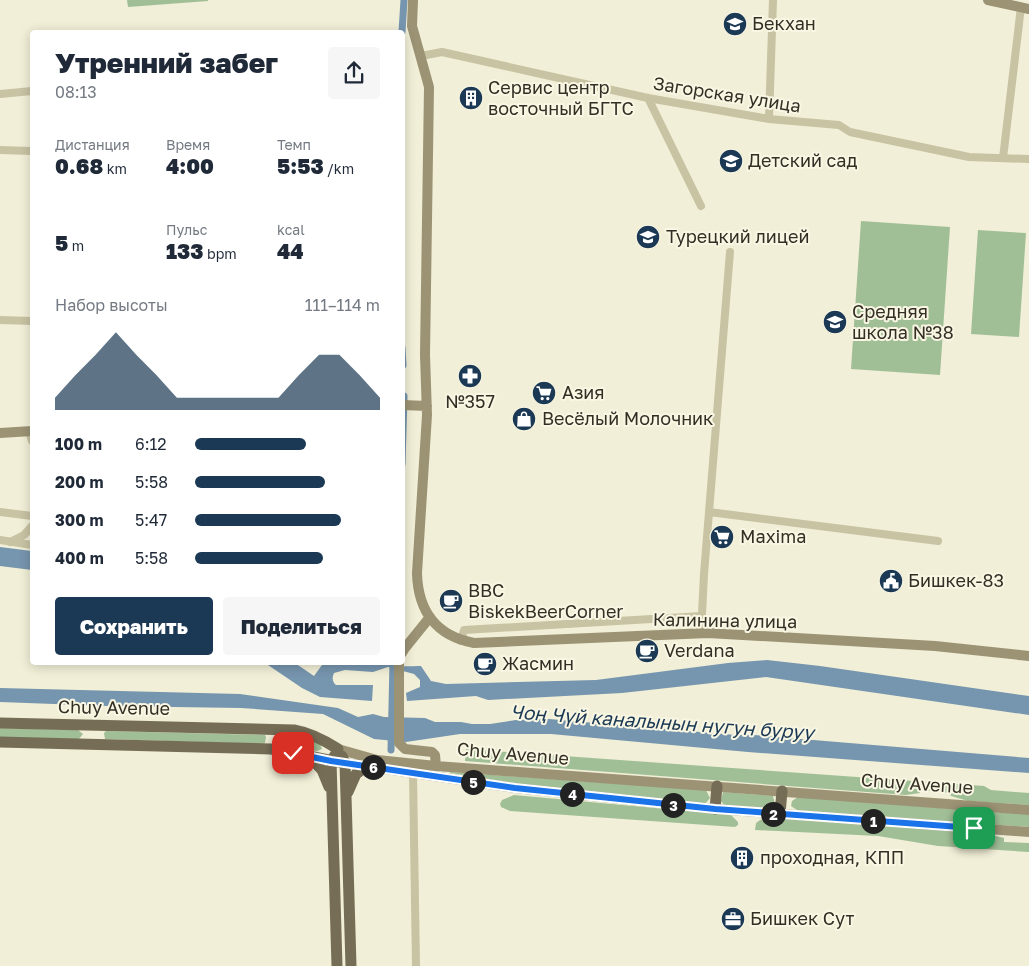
<!DOCTYPE html>
<html lang="ru">
<head>
<meta charset="utf-8">
<style>
	:root { --surface:#fff; --page:#f6f6f7; --text:#1f2937; --muted:#747a83; --accent:#1b3954 }
	body { margin:0; font-family:"Golos Text",sans-serif; background:var(--page); color:var(--text); height:100vh; display:flex; flex-direction:column; font-size:19px; white-space:nowrap }
	* { box-sizing:border-box; margin:0 }
	p { font-size:16px; color:var(--muted) }
	.icon { flex:none; width:28px; height:28px; fill:none; stroke:currentColor; stroke-width:2; stroke-linecap:round; stroke-linejoin:round }
	.map { position:relative; flex:1; overflow:hidden }
	.side { position:absolute; left:30px; top:30px; width:375px; height:635px; display:flex; flex-direction:column; background:var(--surface); border-radius:5px; box-shadow:0 2px 12px #0003 }
	.side>* { flex:none }
	.pin { position:absolute; display:grid; place-items:center; width:42px; height:42px; color:#fff; margin:-21px; border-radius:10px; box-shadow:0 2px 8px #0006 }
	.km { position:absolute; width:25px; height:25px; margin:-12px; border-radius:50%; background:#222; color:#fff; font-size:14px; line-height:25px; text-align:center }
	.round { display:grid; place-items:center; flex:none; width:52px; height:52px; border-radius:5px; background:var(--page) }
	.head { display:flex; align-items:center; justify-content:space-between; height:85px; padding:0 25px }
	h1 { font-size:28px; font-weight:800; line-height:38px }
	.metrics { display:grid; grid-template-columns:repeat(3,1fr); gap:8px; height:85px; padding:5px 25px }
	.metrics div { display:grid; align-content:center }
	.metrics b { font-size:21px; font-weight:800 }
	.metrics small { font-size:14px; font-weight:400 }
	.metrics p { font-size:14px }
	.chart { height:140px; padding:10px 25px }
	.chart p { display:flex; justify-content:space-between }
	.chart svg { width:100%; height:90px; margin-top:5px; fill:var(--accent); opacity:.7 }
	.action { display:flex; gap:10px; margin-top:auto; padding:10px 25px }
	.action a { flex:1; height:58px; border-radius:5px; background:var(--accent); color:#fff; font-size:20px; font-weight:800; line-height:58px; text-align:center }
	.action a+a { background:var(--page); color:var(--text) }
	ul { padding:0 25px; list-style:none; font-size:16px }
	li { display:grid; grid-template-columns:80px 60px 1fr; align-items:center; height:38px }
	li i { height:12px; border-radius:6px; background:var(--accent) }
	.map>svg:first-child { display:block }
</style>
</head>
<body>
<div class="map">
<svg width="1029" height="966" viewBox="0 0 1029 966">
	<rect width="100%" height="100%" fill="#f1efd7"/>
	<path fill="#a1bf97" d="M127 0H208V1L128 7Z
		M861 221 950 227 940 375 851 369Z
		M978 230 1026 233 1019 337 971 334Z
		M0 728 78 730 83 734 79 739 0 738Z
		M106 731 265 735 266 737 265 743 262 744 105 739 104 733Z
		M281 735 299 736 320 744 322 749 317 751 283 745 278 740Z
		M466 749 984 786 991 790 1029 793V805L968 801 951 796 950 793 920 790V793L906 795 465 761Z
		M450 772 706 790 710 798 705 804 554 789 450 773Z
		M723 792 773 796 775 804 770 808 724 805 721 801Z
		M514 795 731 815 738 822V825L735 827 510 811 501 807 500 804 502 800Z
		M798 797 967 810 970 817 967 823 797 810 791 806 792 801Z
		M986 812 1029 814V827L985 824 979 819 981 814Z
		M769 818 967 832 969 833V848L938 846 878 836 755 830 756 823 760 820Z
		M988 834 1004 838V842L1029 843V852L984 849 982 842 984 836Z"/>
	<path fill="#7695ae" d="M0 547 32 551V570L0 566Z
		M767 660 820 666 1029 696V715L766 677 622 693 488 700 476 696 407 701 406 693 420 687V680L414 674 388 667 373 672 345 670 334 673C332 678 332 681 336 685H373L372 701 320 697 302 688 265 663H295L314 676 322 665 331 663 384 662C394 668 409 666 421 666L431 681 446 684 596 680 728 663Z
		M0 688 240 694 338 708 358 717 373 714 384 717 425 718 435 722H461L472 724H490L516 720 549 719 735 735H754L1029 758V773L748 752 551 734H460L406 742 374 739 323 714 241 708 108 706 0 702Z"/>
	<g fill="none" stroke-linecap="round" stroke-linejoin="round">
		<path stroke="#7695ae" stroke-width="2" d="M389 666 393 662"/>
		<path stroke="#7695ae" stroke-width="7" d="M402 32 404 0
			M402 348 403 365
			M402 464 404 396
			M391 750 393 662"/>
		<path stroke="#c8c3a3" stroke-width="8" d="M421 56 442 52 648 98 769 119 839 125 850 132 969 157 1029 159
			M0 94 32 91
			M648 98 701 206
			M769 119 773 0
			M0 150 32 151
			M1003 158 1021 7
			M0 320 32 321
			M29 431 32 441
			M0 512 32 516
			M709 512 938 541
			M0 540 32 545
			M10 542 24 535 32 526
			M701 634 704 574 730 252
			M461 641 464 630 702 616
			M413 773 416 966"/>
		<path stroke="#9c9375" stroke-width="10" d="M413 0 412 26 429 87 425 355 427 415 417 573C418 611 436 636 474 643L708 633 935 646 1029 656
			M988 0 1029 9
			M402 405 427 406
			M0 433 32 431
			M402 653 405 648 430 617
			M399 662V743L405 749 432 752 435 755 436 766
			M338 749 377 760 436 766 1029 810
			M345 763 515 788 715 809 1029 832
			M974 828 975 806"/>
		<path stroke="#766d56" stroke-width="11" d="M0 723 294 730C311 733 324 740 338 749
			M0 742 271 749 345 763
			M335 755 331 761 337 966
			M342 756 345 763 351 966
			M310 757 322 770 329 787
			M348 792 356 774 367 766
			M715 809 717 786
			M780 814 782 791"/>
	</g>
	<g fill="none" stroke-linecap="round" stroke-linejoin="round">
		<g stroke="#fff" stroke-width="10">
			<path id="route" d="M293 753 331 761 515 788 715 809 974 828"/>
		</g>
		<use href="#route" stroke="#1a73e8" stroke-width="6"/>
	</g>
	<defs>
		<g id="school-disc" transform="scale(1.25)"><circle r="9.5" fill="#1b3954" stroke="#f9f7e3"/><path d="M0-5L7-2L0 1L-7-2ZM-4 1L0 2.5L4 1V4Q0 6-4 4Z" fill="#fff"/></g>
		<g id="building-disc" transform="scale(1.25)"><circle r="9.5" fill="#1b3954" stroke="#f9f7e3"/><path d="M-4-6H4V6H1V3H-1V6H-4ZM-2.5-4.3h1.7v1.8h-1.7ZM.8-4.3h1.7v1.8H.8ZM-2.5-1h1.7V.8h-1.7ZM.8-1h1.7V.8H.8Z" fill="#fff"/></g>
		<g id="pharmacy-disc" transform="scale(1.25)"><circle r="9.5" fill="#1b3954" stroke="#f9f7e3"/><path d="M-2-6h4v4h4v4h-4v4h-4v-4h-4v-4h4Z" fill="#fff"/></g>
		<g id="supermarket-disc" transform="scale(1.25)"><circle r="9.5" fill="#1b3954" stroke="#f9f7e3"/><path d="M-6-5.5h2.5l.6 2H6L4.5 2H-2.5L-4.4-4H-6ZM-1.5 3.2a1.3 1.3 0 1 0 .1 0ZM3 3.2a1.3 1.3 0 1 0 .1 0Z" fill="#fff"/></g>
		<g id="shop-disc" transform="scale(1.25)"><circle r="9.5" fill="#1b3954" stroke="#f9f7e3"/><path d="M-5-2.5h2.3a2.7 3.5 0 0 1 5.4 0H5L5.5 6h-11ZM-1.5-2.5h3a1.5 2.3 0 0 0-3 0Z" fill="#fff"/></g>
		<g id="civic-disc" transform="scale(1.25)"><circle r="9.5" fill="#1b3954" stroke="#f9f7e3"/><path d="M-.6-6.5H3V-4.5H.6V-3L4-1V1h2V6H-6V1h2V-1L-.6-3ZM-1.2 2.5V6h2.4V2.5Z" fill="#fff"/></g>
		<g id="cafe-disc" transform="scale(1.25)"><circle r="9.5" fill="#1b3954" stroke="#f9f7e3"/><path d="M-5.5-4.5H6V0H3Q3 3.5 0 3.5H-2.5Q-5.5 3.5-5.5 0ZM3-3.2v2h1.7v-2ZM-6 4.5H4V6H-6Z" fill="#fff"/></g>
		<g id="office-disc" transform="scale(1.25)"><circle r="9.5" fill="#1b3954" stroke="#f9f7e3"/><path d="M-6-3h4V-5.5h4V-3h4V5H-6ZM-1-4.5V-3h2v-1.5ZM-6 0V1H6V0Z" fill="#fff"/></g>
	</defs>
	<g fill-rule="evenodd">
		<use href="#school-disc" x="735" y="24"/>
		<use href="#building-disc" x="471" y="98"/>
		<use href="#school-disc" x="731" y="161"/>
		<use href="#school-disc" x="648" y="237"/>
		<use href="#school-disc" x="835" y="322"/>
		<use href="#pharmacy-disc" x="470" y="376"/>
		<use href="#supermarket-disc" x="544" y="393"/>
		<use href="#shop-disc" x="524" y="419"/>
		<use href="#supermarket-disc" x="722" y="537"/>
		<use href="#civic-disc" x="891" y="581"/>
		<use href="#cafe-disc" x="451" y="601"/>
		<use href="#cafe-disc" x="647" y="651"/>
		<use href="#cafe-disc" x="485" y="664"/>
		<use href="#building-disc" x="742" y="858"/>
		<use href="#office-disc" x="733" y="919"/>
	</g>
	<g text-anchor="middle" stroke-width="4" stroke-linejoin="round" paint-order="stroke">
		<g font-size="18" fill="#332f25" stroke="#f9f7e3" text-anchor="start">
			<text x="752" y="30">Бекхан</text>
			<text x="488" y="94">Сервис центр<tspan x="488" dy="21">восточный БГТС</tspan></text>
			<text x="748" y="167">Детский сад</text>
			<text x="666" y="243">Турецкий лицей</text>
			<text x="852" y="318">Средняя<tspan x="852" dy="21">школа №38</tspan></text>
			<text x="562" y="399">Азия</text>
			<text x="470" y="408" text-anchor="middle">№357</text>
			<text x="542" y="425">Весёлый Молочник</text>
			<text x="740" y="543">Maxima</text>
			<text x="908" y="587">Бишкек-83</text>
			<text x="468" y="597">BBC<tspan x="468" dy="21">BiskekBeerCorner</tspan></text>
			<text x="664" y="657">Verdana</text>
			<text x="502" y="670">Жасмин</text>
			<text x="760" y="864">проходная, КПП</text>
			<text x="750" y="925">Бишкек Сут</text>
		</g>
		<g font-size="18" fill="#332f25" stroke="#f9f7e3">
			<text transform="translate(727 95) rotate(9)" y="6">Загорская улица</text>
			<text transform="translate(725 621) rotate(1)" y="6">Калинина улица</text>
			<text transform="translate(114 708) rotate(1)" y="6">Chuy Avenue</text>
			<text transform="translate(513 754) rotate(5)" y="6">Chuy Avenue</text>
			<text transform="translate(917 784) rotate(4)" y="6">Chuy Avenue</text>
		</g>
		<g font-size="19" font-style="italic" fill="#1b3954" stroke="#f9f7e3">
			<text transform="translate(662 722) rotate(4)" y="7">Чоң Чүй каналынын нугун буруу</text>
		</g>
	</g>
</svg>
<div class="pin" style="left:974px;top:828px;background:#1e9e55"><svg class="icon" aria-label="arrive" viewBox="0 0 24 24"><path d="M6 21V4h12l-3 4 3 4H6"/></svg></div>
<div class="pin" style="left:293px;top:753px;background:#d93025"><svg class="icon" aria-label="check" viewBox="0 0 24 24"><path d="M5 12l5 5 9-10"/></svg></div>
<b class="km" style="left:873px;top:821px">1</b>
<b class="km" style="left:773px;top:814px">2</b>
<b class="km" style="left:673px;top:805px">3</b>
<b class="km" style="left:572px;top:794px">4</b>
<b class="km" style="left:473px;top:782px">5</b>
<b class="km" style="left:373px;top:767px">6</b>
<section class="side">
<div class="head"><div><h1>Утренний забег</h1><p>08:13</p></div><a class="round"><svg class="icon" aria-label="share" viewBox="0 0 24 24"><path d="M12 15V3M7 8l5-5 5 5M5 13v7h14v-7"/></svg></a></div>
<div class="metrics">
<div><p>Дистанция</p><b>0.68<small> km</small></b></div>
<div><p>Время</p><b>4:00</b></div>
<div><p>Темп</p><b>5:53<small> /km</small></b></div>
</div>
<div class="metrics">
<div><b>5<small> m</small></b></div>
<div><p>Пульс</p><b>133<small> bpm</small></b></div>
<div><p>kcal</p><b>44</b></div>
</div>
<div class="chart"><p><span>Набор высоты</span>111–114 m</p>
<svg viewBox="0 0 160 44" preserveAspectRatio="none"><path d="M0 44V38L10 27L20 17L30 6L40 17L50 27L60 38L70 38L80 38L90 38L100 38L110 38L120 27L130 17L140 17L150 27L160 38V44z"/></svg>
</div>
<ul>
<li><b>100 m</b>6:12<i style="width:60%"></i></li>
<li><b>200 m</b>5:58<i style="width:70%"></i></li>
<li><b>300 m</b>5:47<i style="width:79%"></i></li>
<li><b>400 m</b>5:58<i style="width:69%"></i></li>
</ul>
<div class="action"><a>Сохранить</a><a>Поделиться</a></div>
</section>
</div>
</body>
</html>
